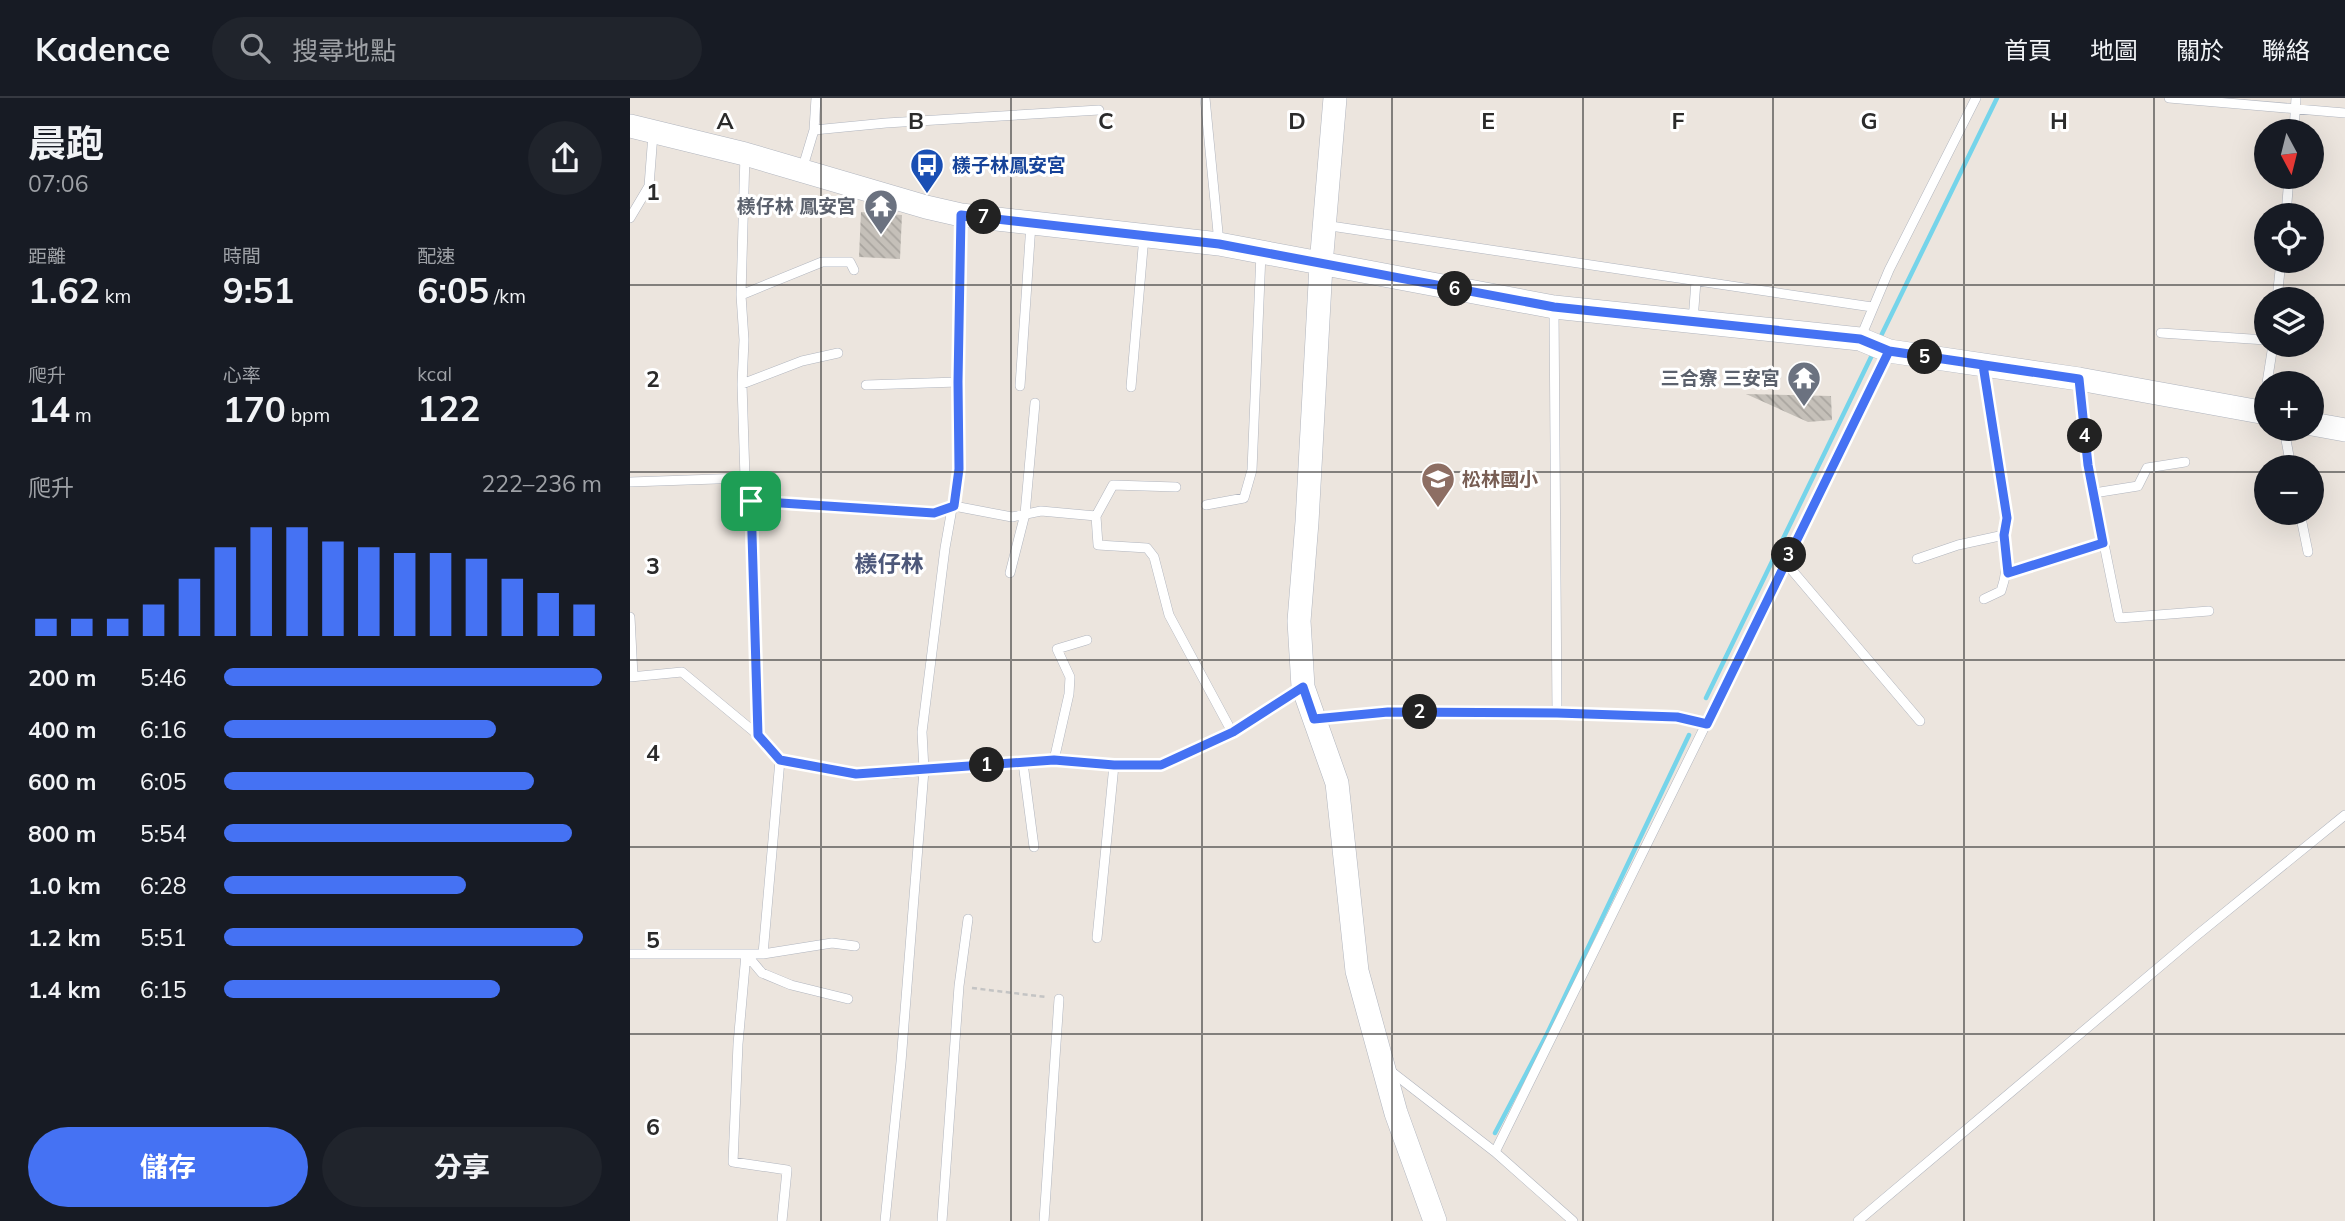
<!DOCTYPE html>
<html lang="zh-TW">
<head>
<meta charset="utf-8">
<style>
	:root { --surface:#171b24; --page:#20242c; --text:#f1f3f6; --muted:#9ea1a6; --line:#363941; --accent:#4572f3 }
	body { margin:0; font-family:Mulish,"Noto Sans TC",sans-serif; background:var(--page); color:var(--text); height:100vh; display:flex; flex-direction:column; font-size:26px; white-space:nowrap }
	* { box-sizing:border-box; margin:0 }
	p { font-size:23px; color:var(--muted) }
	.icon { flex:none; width:38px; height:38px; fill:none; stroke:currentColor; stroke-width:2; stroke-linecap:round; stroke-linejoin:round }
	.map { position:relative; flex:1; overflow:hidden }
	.panel { display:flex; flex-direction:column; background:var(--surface); width:630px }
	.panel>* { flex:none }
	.needle { width:46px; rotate:173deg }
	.controls { position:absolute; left:1624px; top:21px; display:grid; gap:14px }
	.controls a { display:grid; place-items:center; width:70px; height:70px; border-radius:50%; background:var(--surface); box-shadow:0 7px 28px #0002; font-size:35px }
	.pin { position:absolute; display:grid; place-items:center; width:60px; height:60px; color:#fff; margin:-30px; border-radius:14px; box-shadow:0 4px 10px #0006 }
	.km { position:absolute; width:35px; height:35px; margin:-18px; border-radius:50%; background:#222; color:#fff; font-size:19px; line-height:35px; text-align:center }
	.round { display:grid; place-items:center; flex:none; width:74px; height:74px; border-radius:37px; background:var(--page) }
	.overview { display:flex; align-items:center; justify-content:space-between; height:119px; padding:0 28px }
	h1 { font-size:38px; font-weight:700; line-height:52px }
	.figures { display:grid; grid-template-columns:repeat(3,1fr); gap:10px; height:119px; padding:7px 28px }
	.figures div { display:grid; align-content:center }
	.figures b { font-size:35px; font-weight:700 }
	.figures small { font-size:19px; font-weight:400 }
	.figures p { font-size:19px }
	.chart { height:196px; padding:14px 28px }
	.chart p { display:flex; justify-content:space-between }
	.chart svg { width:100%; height:126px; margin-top:7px; stroke:var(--accent); stroke-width:6 }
	.primary-button { display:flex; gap:14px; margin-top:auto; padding:14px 28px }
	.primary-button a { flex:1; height:80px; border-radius:42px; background:var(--accent); color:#fff; font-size:28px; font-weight:700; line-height:80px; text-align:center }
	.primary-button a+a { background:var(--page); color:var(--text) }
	ul { padding:0 28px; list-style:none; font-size:23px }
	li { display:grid; grid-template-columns:112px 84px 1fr; align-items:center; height:52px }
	li i { height:18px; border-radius:9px; background:var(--accent) }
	header { display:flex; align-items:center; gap:42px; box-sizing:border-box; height:98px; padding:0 35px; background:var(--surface); border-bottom:2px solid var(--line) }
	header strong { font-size:33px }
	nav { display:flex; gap:38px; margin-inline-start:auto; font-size:24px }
	.search { width:490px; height:63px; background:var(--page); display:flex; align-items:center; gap:18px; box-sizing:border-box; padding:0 24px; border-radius:38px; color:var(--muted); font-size:26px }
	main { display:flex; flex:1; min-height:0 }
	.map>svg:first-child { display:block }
</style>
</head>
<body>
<header>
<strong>Kadence</strong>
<div class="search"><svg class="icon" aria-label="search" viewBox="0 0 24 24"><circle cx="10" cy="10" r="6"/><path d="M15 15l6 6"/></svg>搜尋地點</div>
<nav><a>首頁</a><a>地圖</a><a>關於</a><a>聯絡</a></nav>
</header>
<main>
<section class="panel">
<div class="overview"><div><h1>晨跑</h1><p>07:06</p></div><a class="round"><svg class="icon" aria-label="share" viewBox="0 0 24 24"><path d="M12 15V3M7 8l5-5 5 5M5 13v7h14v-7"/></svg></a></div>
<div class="figures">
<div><p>距離</p><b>1.62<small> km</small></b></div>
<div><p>時間</p><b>9:51</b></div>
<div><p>配速</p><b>6:05<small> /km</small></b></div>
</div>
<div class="figures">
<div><p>爬升</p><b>14<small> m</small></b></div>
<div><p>心率</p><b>170<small> bpm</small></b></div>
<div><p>kcal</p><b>122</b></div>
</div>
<div class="chart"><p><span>爬升</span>222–236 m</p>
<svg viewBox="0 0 160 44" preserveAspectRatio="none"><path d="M5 44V38M15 44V38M25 44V38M35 44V33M45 44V24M55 44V13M65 44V6M75 44V6M85 44V11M95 44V13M105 44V15M115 44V15M125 44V17M135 44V24M145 44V29M155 44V33"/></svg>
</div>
<ul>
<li><b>200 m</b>5:46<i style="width:100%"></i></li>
<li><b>400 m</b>6:16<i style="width:72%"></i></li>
<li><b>600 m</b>6:05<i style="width:82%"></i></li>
<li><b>800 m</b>5:54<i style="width:92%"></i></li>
<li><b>1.0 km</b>6:28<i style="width:64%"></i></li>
<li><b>1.2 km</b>5:51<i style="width:95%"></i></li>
<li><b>1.4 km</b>6:15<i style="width:73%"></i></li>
</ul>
<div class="primary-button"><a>儲存</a><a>分享</a></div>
</section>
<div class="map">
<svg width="1715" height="1123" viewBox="0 0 1715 1123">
	<defs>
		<pattern id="building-back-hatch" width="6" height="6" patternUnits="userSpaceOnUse" patternTransform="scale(1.75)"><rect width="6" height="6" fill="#c5c0b9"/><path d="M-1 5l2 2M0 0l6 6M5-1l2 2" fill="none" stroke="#a9a59f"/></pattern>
	</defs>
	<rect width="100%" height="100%" fill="#ece5de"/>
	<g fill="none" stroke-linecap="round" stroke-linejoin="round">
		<path stroke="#75d4ea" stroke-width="4.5" d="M1249 242 1367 0
			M1076 600 1244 253
			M865 1035 917 936 1059 637"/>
	</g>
	<path fill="url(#building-back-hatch)" d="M231 114 272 117 270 161 229 159Z
		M1116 296 1201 298 1202 322 1178 324Z"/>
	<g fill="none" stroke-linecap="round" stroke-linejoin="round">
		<g stroke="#b1b5be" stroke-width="10">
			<path id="service" d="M575 0 589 145
				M1539 0 1715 15
				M184 32 256 25 469 12
				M1664 33 1666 0
				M115 56 111 197 114 242 112 286 115 380 122 403 128 637
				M172 72 184 32 186 0
				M1656 117 1659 79
				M0 120 19 88 23 36
				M694 127 1242 209
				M111 197 192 164H220L224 172
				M1647 201 1651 163
				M924 211 927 615
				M1063 223 1066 183
				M1531 235 1636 242
				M1230 241 1259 172 1346 0
				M1354 269 1377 420C1373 448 1381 466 1371 493L1354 501
				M1450 283 1458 367 1489 520 1579 513
				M1637 285 1643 247
				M112 286 172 263 208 255
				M236 287 328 284
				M390 288 401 126
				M501 289 514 138
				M1633 312 1636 292
				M1654 331 1661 369
				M0 384 115 380
				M1464 395 1508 388 1517 370 1555 364
				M122 403 304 415 324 408 382 419 411 413 466 418 468 447 517 450 524 459 539 517 602 634
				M576 407 614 400 622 372 631 155
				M1670 415 1678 454
				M466 418 483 387 546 389
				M1287 461 1328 447 1374 437
				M1155 464 1290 623
				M380 475 395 416 405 305
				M1378 475 1473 445
				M0 519 3 578
				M0 579 52 574 128 637 150 662 226 676H258L424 662 484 667H531L602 634 672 590
				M685 621C771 613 857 613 944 616 989 617 1033 616 1077 626
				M424 662 439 596 440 579 427 551 457 542
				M393 665 404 749
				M467 840 484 667
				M0 856H133L150 662
				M133 856 202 845 225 848
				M758 971 865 1054 943 1123
				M865 1054 1259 255
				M152 1123 157 1072 103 1064 108 946 116 856 132 875 161 887 218 901
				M255 1123 271 964 294 672 292 634 315 450 329 371 328 284 331 118
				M312 1123 329 888 338 821
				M414 1123 429 901
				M1228 1123 1566 838 1715 717"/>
		</g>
		<g stroke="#b1b5be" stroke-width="24">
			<path id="tertiary" d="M705 0 691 167 677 424 669 523 673 589 707 685 727 873 766 1015 805 1123
				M0 28 115 56 296 109 331 117 589 146 924 209 1230 241 1259 253 1449 281 1636 315
				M1682 326 1715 332"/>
		</g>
		<path stroke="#c4c4c4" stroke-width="2.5" stroke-dasharray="5 3.5" stroke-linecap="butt" d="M342 890 416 899"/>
		<use href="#service" stroke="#fff" stroke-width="9"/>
		<use href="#tertiary" stroke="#fff" stroke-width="23"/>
	</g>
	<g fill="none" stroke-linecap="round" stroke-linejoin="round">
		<g stroke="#fff" stroke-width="14">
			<path id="route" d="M121 403 128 637 150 662 226 676 424 662 484 667H531L603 634 673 589 684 621 758 614 927 615 1047 619 1077 626 1259 253 1449 281 1458 367 1473 445 1378 475 1374 437 1377 420 1353 267 1259 253 1230 241 924 209 589 146 331 117 328 284 329 371 324 408 304 415 121 403"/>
		</g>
		<use href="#route" stroke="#4572f3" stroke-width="9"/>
	</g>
	<path fill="none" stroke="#2b2b2b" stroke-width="2" stroke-opacity="0.55" d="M191 0V1123M381 0V1123M572 0V1123M762 0V1123M953 0V1123M1143 0V1123M1334 0V1123M1524 0V1123M0 187H1715M0 374H1636M1682 374H1715M0 562H1715M0 749H1715M0 936H1715"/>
	<defs>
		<g id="bus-pin" transform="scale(1.75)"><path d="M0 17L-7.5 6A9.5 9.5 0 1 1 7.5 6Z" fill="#1a4fb4" stroke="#fff"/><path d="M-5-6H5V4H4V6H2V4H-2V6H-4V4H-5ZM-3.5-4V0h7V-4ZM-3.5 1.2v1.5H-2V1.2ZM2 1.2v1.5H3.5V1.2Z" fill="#fff"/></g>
		<g id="temple-pin" transform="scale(1.75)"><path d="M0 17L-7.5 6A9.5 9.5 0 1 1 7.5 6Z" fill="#6b7280" stroke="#fff"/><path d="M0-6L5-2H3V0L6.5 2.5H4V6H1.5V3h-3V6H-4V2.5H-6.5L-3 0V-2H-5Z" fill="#fff"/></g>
		<g id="school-pin" transform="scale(1.75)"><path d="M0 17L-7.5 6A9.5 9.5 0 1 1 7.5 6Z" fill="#8d6e63" stroke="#fff"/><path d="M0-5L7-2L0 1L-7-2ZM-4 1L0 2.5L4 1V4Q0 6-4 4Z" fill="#fff"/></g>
	</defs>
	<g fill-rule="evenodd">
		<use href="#bus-pin" x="297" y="67"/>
		<use href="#temple-pin" x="251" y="108"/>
		<use href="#temple-pin" x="1174" y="280"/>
		<use href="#school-pin" x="808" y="381"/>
	</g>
	<g text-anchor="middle" stroke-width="6" stroke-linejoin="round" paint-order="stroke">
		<g font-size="19" font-weight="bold" fill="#164399" stroke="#fff" text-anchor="start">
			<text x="322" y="74">檨子林鳳安宮</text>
		</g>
		<g font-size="19" font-weight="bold" fill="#5b616d" stroke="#fff" text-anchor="end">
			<text x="226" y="115">檨仔林 鳳安宮</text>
			<text x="1150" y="287">三合寮 三安宮</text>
		</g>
		<g font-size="19" font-weight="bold" fill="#785e54" stroke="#fff" text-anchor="start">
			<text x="832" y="388">松林國小</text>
		</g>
		<g font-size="23" font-weight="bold" fill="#4d587a" stroke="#fff">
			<text x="259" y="474">檨仔林</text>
		</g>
	</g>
	<g font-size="23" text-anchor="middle" font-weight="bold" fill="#2b2b2b" stroke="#fff" stroke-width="6" stroke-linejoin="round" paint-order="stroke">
		<text x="95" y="31">A</text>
		<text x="286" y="31">B</text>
		<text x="476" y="31">C</text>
		<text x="667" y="31">D</text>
		<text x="858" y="31">E</text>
		<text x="1048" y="31">F</text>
		<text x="1239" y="31">G</text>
		<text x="1429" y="31">H</text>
		<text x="23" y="102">1</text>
		<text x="23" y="289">2</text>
		<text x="23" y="476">3</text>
		<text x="23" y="663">4</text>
		<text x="23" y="850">5</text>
		<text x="23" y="1037">6</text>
	</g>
</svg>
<div class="controls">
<a><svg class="needle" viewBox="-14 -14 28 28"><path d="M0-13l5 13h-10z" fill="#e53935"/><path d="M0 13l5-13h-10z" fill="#9ea1a6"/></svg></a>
<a><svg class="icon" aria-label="locate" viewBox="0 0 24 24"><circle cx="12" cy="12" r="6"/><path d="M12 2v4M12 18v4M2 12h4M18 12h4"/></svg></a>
<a><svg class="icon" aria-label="layers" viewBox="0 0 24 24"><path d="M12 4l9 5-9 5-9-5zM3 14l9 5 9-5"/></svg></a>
<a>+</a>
<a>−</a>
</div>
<div class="pin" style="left:121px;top:403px;background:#1e9e55"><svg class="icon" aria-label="arrive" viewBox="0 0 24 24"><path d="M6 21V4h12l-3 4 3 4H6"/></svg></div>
<b class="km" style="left:357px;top:667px">1</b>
<b class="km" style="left:790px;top:614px">2</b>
<b class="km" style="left:1159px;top:457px">3</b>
<b class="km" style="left:1455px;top:338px">4</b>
<b class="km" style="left:1295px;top:259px">5</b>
<b class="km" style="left:825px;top:191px">6</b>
<b class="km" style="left:354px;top:119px">7</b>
</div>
</main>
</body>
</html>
